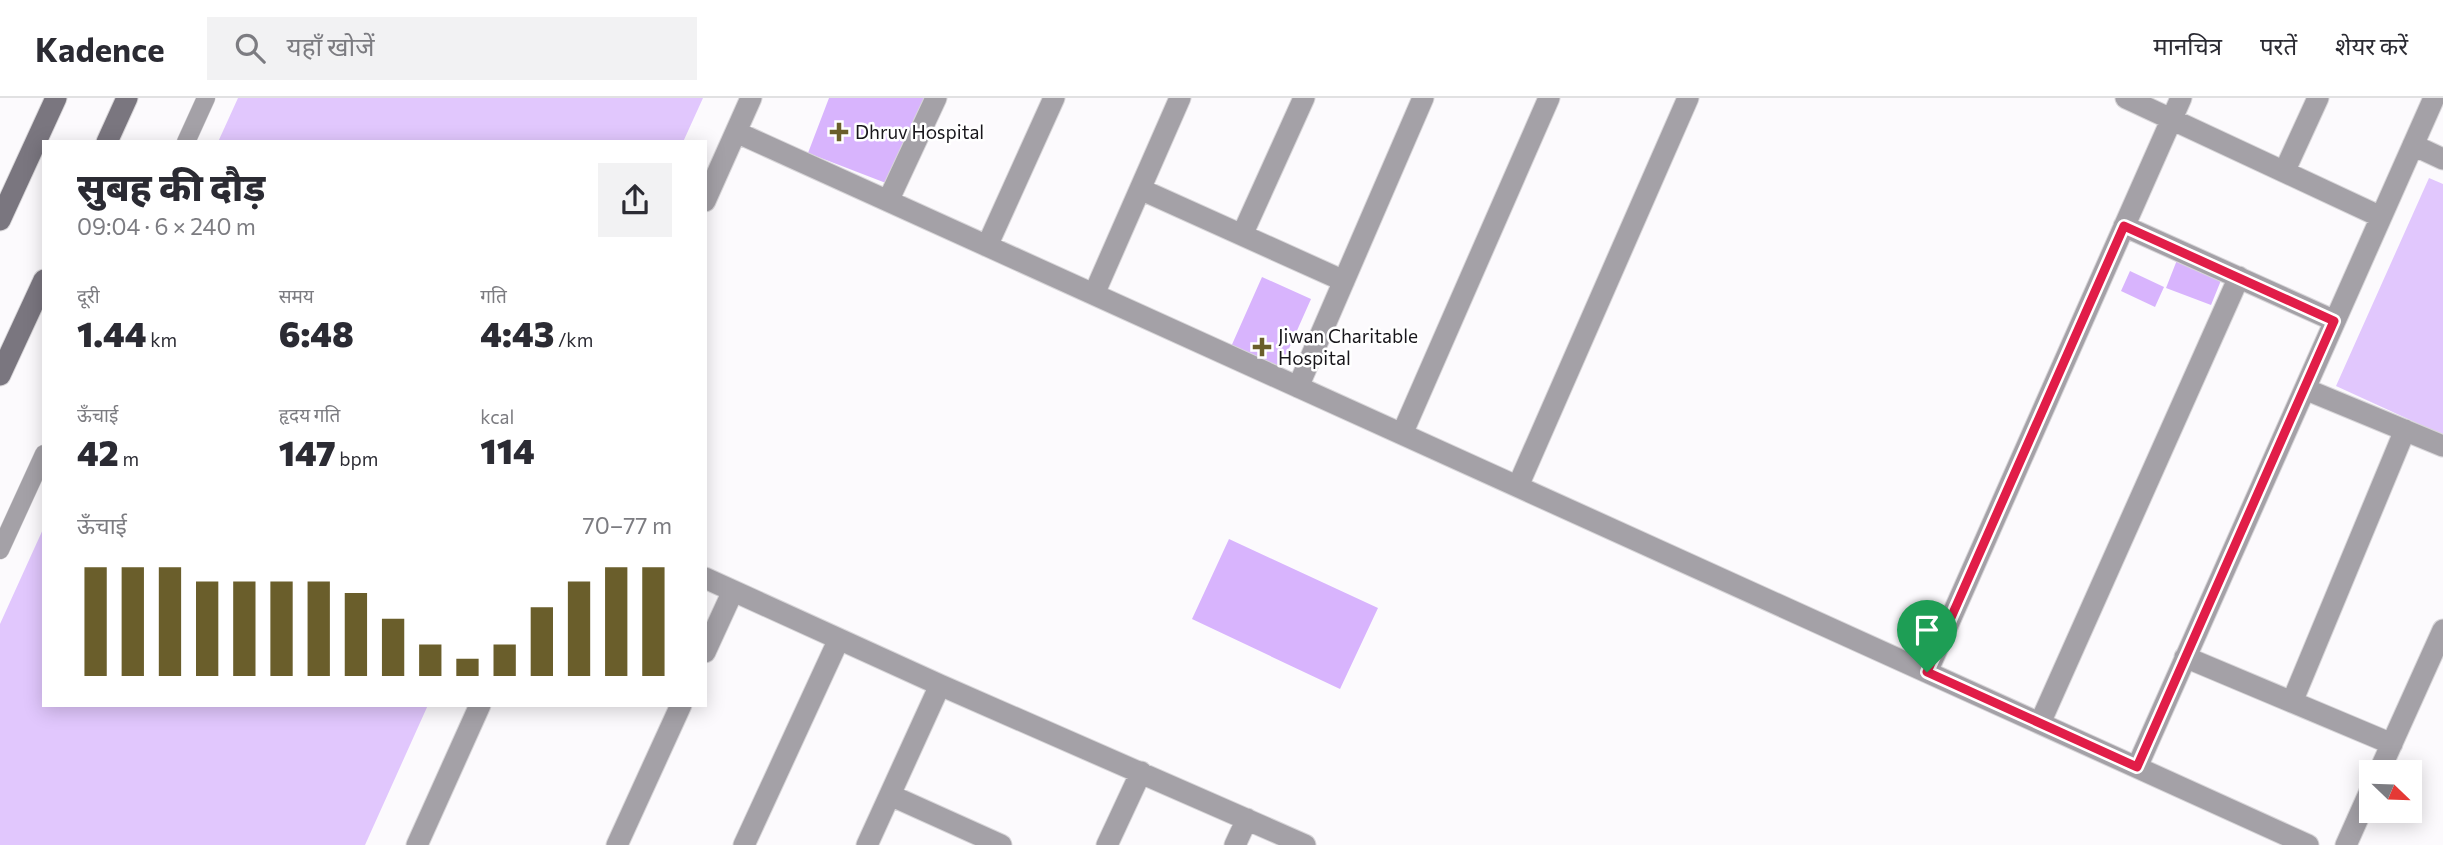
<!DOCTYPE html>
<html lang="hi">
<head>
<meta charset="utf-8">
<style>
	:root { --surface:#fff; --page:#f2f2f3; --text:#2b2b33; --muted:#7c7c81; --line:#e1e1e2; --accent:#6a5e2b }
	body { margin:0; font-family:Commissioner,"Noto Sans Devanagari",sans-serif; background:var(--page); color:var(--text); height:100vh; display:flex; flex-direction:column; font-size:26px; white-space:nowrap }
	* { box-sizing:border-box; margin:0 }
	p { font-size:23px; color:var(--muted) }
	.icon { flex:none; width:38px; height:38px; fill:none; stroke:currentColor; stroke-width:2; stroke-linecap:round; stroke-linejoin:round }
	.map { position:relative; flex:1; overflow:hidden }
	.drawer { position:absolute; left:42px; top:42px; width:665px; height:567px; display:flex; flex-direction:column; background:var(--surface); border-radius:0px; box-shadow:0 4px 18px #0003 }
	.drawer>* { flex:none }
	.needle { width:46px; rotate:113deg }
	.fabs { position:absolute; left:2359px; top:662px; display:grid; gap:14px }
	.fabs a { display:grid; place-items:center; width:63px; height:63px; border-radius:0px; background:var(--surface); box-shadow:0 4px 18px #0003; font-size:35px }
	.pin { position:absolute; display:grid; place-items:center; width:60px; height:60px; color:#fff; margin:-72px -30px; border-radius:50% 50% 50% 0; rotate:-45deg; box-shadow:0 0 7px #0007 }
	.pin .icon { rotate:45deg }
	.round { display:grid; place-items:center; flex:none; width:74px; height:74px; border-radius:0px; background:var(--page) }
	.overview { display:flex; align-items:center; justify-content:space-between; height:119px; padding:0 35px }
	h1 { font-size:38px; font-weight:800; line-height:52px }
	.stats { display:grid; grid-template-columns:repeat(3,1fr); gap:10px; height:119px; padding:7px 35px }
	.stats div { display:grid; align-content:center }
	.stats b { font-size:35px; font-weight:800 }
	.stats small { font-size:19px; font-weight:400 }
	.stats p { font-size:19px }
	.chart { height:196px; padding:14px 35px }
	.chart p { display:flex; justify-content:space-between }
	.chart svg { width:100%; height:126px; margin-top:7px; stroke:var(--accent); stroke-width:6 }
	header { display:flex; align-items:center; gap:42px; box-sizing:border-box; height:98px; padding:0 35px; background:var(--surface); border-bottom:2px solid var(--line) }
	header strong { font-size:33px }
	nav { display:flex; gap:38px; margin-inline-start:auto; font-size:24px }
	.search { width:490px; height:63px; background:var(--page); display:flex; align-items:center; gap:18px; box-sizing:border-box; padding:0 24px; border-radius:0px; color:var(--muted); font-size:26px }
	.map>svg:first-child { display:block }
</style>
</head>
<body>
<header>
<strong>Kadence</strong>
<div class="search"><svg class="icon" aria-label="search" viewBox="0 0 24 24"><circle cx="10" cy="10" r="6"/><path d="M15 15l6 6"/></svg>यहाँ खोजें</div>
<nav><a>मानचित्र</a><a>परतें</a><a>शेयर करें</a></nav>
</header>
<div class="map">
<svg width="2443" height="747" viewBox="0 0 2443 747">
	<rect width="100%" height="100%" fill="#fcfafd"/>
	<path fill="#e1c7fd" d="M238 0H703L683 44H218Z
		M2429 80 2443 86V337L2336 288Z
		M44 429V607H428L365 747H0V526Z"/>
	<path fill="#d8b4fd" d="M829 0H925L891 87 808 55Z
		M2177 162 2222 180 2211 207 2166 190Z
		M2130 173 2164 189 2155 209 2121 193Z
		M1262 179 1311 201 1279 273 1230 251Z
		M1229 441 1378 510 1340 591 1192 521Z"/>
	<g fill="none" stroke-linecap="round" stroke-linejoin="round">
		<g stroke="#d8d6d9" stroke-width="19">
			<path id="lane" d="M186 44 206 0
				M0 452 44 356"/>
		</g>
		<g stroke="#d8d6d9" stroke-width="23">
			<path id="street" d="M2126 0 2381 119
				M736 34 2308 747
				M2413 47 2443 61
				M2285 72 2318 0
				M1140 91 1344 183
				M705 103 751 0
				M888 103 936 0
				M2124 128 2335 223
				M1242 137 1304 0
				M987 148 1054 0
				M1094 196 1180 0
				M1298 289 1423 0
				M2305 291 2443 348
				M1402 336 1549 0
				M1518 388 1688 0
				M705 480 940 587 1305 747
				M705 554 733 493
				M2185 559 2392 646
				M1927 574 2181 0
				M2292 604 2405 332
				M2040 625 2239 179
				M2137 669 2434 0
				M2379 674 2443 532
				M890 697 1001 747
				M417 747 480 607
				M617 747 681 607
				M744 747 839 541
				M867 747 940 587
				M1107 747 1141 674
				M1235 747 1247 721
				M2346 747 2371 691"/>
		</g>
		<g stroke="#d8d6d9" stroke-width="23">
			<path id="secondary" d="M107 44 127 0
				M0 122 56 0
				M0 277 44 182"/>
		</g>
		<use href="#lane" stroke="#a4a1a7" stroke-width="18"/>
		<use href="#street" stroke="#a4a1a7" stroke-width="21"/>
		<use href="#secondary" stroke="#7a767f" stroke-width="21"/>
	</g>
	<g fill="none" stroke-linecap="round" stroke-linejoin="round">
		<g stroke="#fff" stroke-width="14">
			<path id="route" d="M2124 128 2334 223 2137 669 1927 574Z"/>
		</g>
		<use href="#route" stroke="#e11d48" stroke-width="9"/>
	</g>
	<g fill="#6a5e2b" stroke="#fff" stroke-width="2.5">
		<path d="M835.5 23.5h7v7h7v7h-7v7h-7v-7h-7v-7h7z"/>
		<path d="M1258.5 238.5h7v7h7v7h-7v7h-7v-7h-7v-7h7z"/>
	</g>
	<g text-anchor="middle" stroke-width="5" stroke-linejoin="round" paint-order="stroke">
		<g font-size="19" fill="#18161b" stroke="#fff" text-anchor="start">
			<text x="855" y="41">Dhruv Hospital</text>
			<text x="1278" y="245">Jiwan Charitable<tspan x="1278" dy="22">Hospital</tspan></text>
		</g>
	</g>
</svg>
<div class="fabs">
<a><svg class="needle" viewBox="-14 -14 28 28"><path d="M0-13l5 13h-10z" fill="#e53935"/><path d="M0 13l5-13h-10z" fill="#7c7c81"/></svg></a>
</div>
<div class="pin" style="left:1927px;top:574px;background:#1e9e55"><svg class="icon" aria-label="arrive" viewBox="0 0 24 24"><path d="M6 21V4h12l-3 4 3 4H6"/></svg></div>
<section class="drawer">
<div class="overview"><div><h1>सुबह की दौड़</h1><p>09:04 · 6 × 240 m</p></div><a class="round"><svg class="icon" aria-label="share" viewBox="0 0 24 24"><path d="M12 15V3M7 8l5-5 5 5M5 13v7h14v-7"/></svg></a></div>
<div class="stats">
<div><p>दूरी</p><b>1.44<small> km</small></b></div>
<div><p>समय</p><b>6:48</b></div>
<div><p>गति</p><b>4:43<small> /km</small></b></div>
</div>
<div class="stats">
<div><p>ऊँचाई</p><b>42<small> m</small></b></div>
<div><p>हृदय गति</p><b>147<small> bpm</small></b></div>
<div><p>kcal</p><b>114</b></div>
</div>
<div class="chart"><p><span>ऊँचाई</span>70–77 m</p>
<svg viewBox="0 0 160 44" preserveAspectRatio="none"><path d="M5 44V6M15 44V6M25 44V6M35 44V11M45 44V11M55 44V11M65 44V11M75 44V15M85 44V24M95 44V33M105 44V38M115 44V33M125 44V20M135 44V11M145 44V6M155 44V6"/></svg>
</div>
</section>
</div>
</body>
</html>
